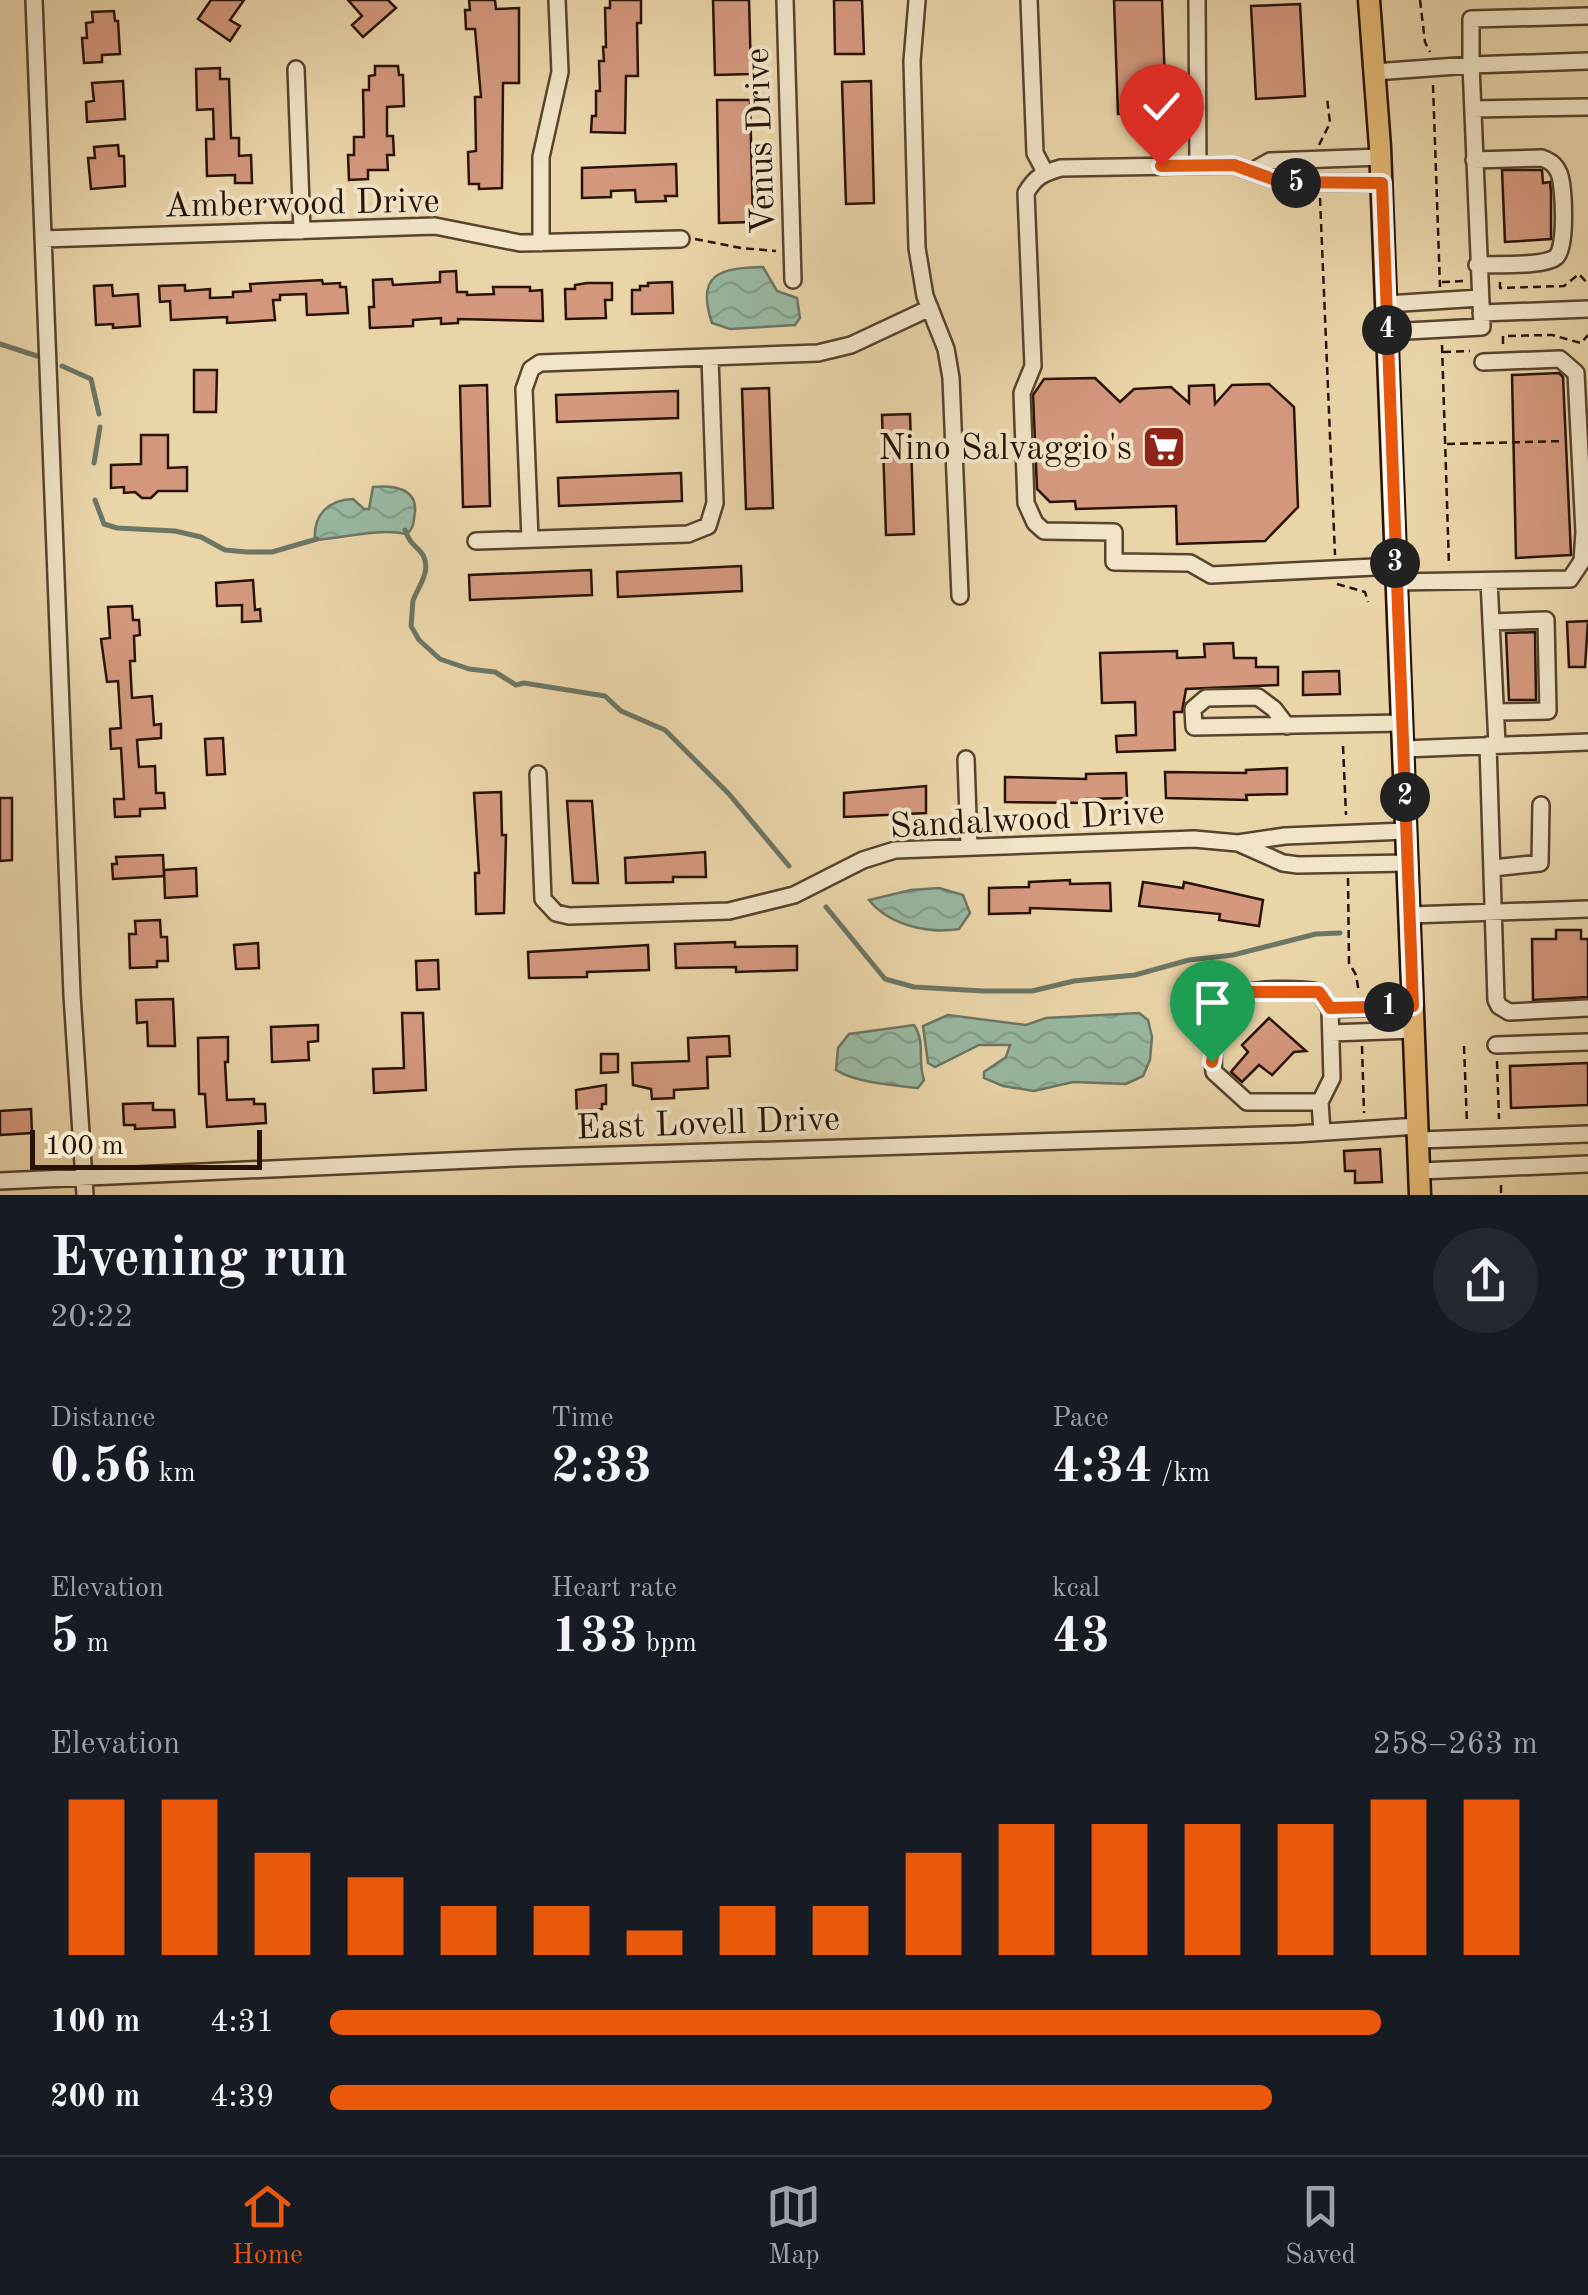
<!DOCTYPE html>
<html lang="en">
<head>
<meta charset="utf-8">
<style>
	:root { --surface:#171b24; --page:#242831; --text:#f1f3f6; --muted:#9ea1a6; --line:#363941; --accent:#ea580c }
	body { margin:0; font-family:"Old Standard TT",serif; background:var(--page); color:var(--text); height:100vh; display:flex; flex-direction:column; font-size:38px; white-space:nowrap }
	* { box-sizing:border-box; margin:0 }
	p { font-size:32px; color:var(--muted) }
	.icon { flex:none; width:55px; height:55px; fill:none; stroke:currentColor; stroke-width:2; stroke-linecap:round; stroke-linejoin:round }
	.map { position:relative; height:1195px; overflow:hidden }
	.side { display:flex; flex-direction:column; background:var(--surface); flex:1 }
	.side>* { flex:none }
	.scale { position:absolute; left:30px; bottom:25px; width:232px; box-sizing:border-box; padding-left:10px; border:5px solid #281205; border-top:0; font-size:28px; line-height:35px; white-space:nowrap; color:#281205; -webkit-text-stroke:8px #f1e4c7; paint-order:stroke }
	.pin { position:absolute; display:grid; place-items:center; width:85px; height:85px; color:#fff; margin:-102px -42px; border-radius:50% 50% 50% 0; rotate:-45deg; box-shadow:0 0 10px #0007 }
	.pin .icon { rotate:45deg }
	.km { position:absolute; width:50px; height:50px; margin:-25px; border-radius:50%; background:#222; color:#fff; font-size:28px; line-height:50px; text-align:center }
	.round { display:grid; place-items:center; flex:none; width:105px; height:105px; border-radius:52px; background:var(--page) }
	.head { display:flex; align-items:center; justify-content:space-between; height:170px; padding:0 50px }
	h1 { font-size:55px; font-weight:600; line-height:75px }
	.metrics { display:grid; grid-template-columns:repeat(3,1fr); gap:15px; height:170px; padding:10px 50px }
	.metrics div { display:grid; align-content:center }
	.metrics b { font-size:50px; font-weight:600 }
	.metrics small { font-size:28px; font-weight:400 }
	.metrics p { font-size:28px }
	.chart { height:280px; padding:20px 50px }
	.chart p { display:flex; justify-content:space-between }
	.chart svg { width:100%; height:180px; margin-top:10px; stroke:var(--accent); stroke-width:6 }
	ul { padding:0 50px; list-style:none; font-size:32px }
	li { display:grid; grid-template-columns:160px 120px 1fr; align-items:center; height:75px }
	li i { height:25px; border-radius:12px; background:var(--accent) }
	.tabs { display:flex; justify-content:space-around; align-items:center; height:140px; border-top:2px solid var(--line); background:var(--surface); font-size:28px; color:var(--muted) }
	.tabs a { display:grid; justify-items:center; gap:5px }
	.tabs .selected { color:var(--accent) }
	.map>svg:first-child { display:block }
</style>
</head>
<body>
<div class="map">
<svg width="1588" height="1195" viewBox="0 0 1588 1195">
	<defs>
		<pattern id="water-waves" width="16" height="10" patternUnits="userSpaceOnUse" patternTransform="scale(2.5)"><rect width="16" height="10" fill="#99b9a3"/><path d="M0 5q4-4 8 0t8 0" fill="none" stroke="#849e8b"/></pattern>
	</defs>
	<rect width="100%" height="100%" fill="#ead5a9"/>
	<filter id="stains"><feTurbulence type="fractalNoise" baseFrequency=".002" numOctaves="4"/><feColorMatrix values="0 0 0 0 .2 0 0 0 0 .09 0 0 0 0 .02 0 0 0 .5 -.17"/></filter>
	<radialGradient id="worn" r=".72"><stop offset=".6" stop-color="#630" stop-opacity="0"/><stop offset="1" stop-color="#630" stop-opacity=".3"/></radialGradient>
	<path fill="url(#water-waves)" stroke="#6c7664" stroke-width="2.5" d="M763 267 777 291 797 298 800 318 795 325 730 329 712 323C695 273 721 268 763 267Z
		M373 487C393 485 417 488 415 512 413 523 415 526 407 534 375 528 347 538 315 540 313 515 328 500 353 499L364 509H369Z
		M939 888 963 895 970 913 959 929C928 934 889 925 869 900L911 890Z
		M1139 1013 1148 1020 1152 1037 1150 1060 1143 1076 1126 1084 1073 1082 1034 1091 1003 1086 984 1078V1072L1006 1057 1010 1045H979L935 1067 928 1063 923 1026 948 1015 1026 1025 1046 1018Z
		M914 1025C926 1042 917 1062 924 1080L918 1088C893 1085 856 1083 836 1070L838 1048 849 1034Z"/>
	<g fill="none" stroke-linecap="round" stroke-linejoin="round">
		<path stroke="#6c7664" stroke-width="5" d="M0 344 37 356
			M62 366 91 379 99 414
			M94 463 100 427
			M95 500 104 524 117 528 175 531 201 537 225 550 247 552H272L317 539
			M405 530C412 548 415 543 423 555 432 572 417 588 413 601 412 609 412 618 411 626L419 640 440 659 469 669 495 672 516 685 524 683 605 696 621 711 665 730 729 794 789 866
			M826 907 885 979 914 987 983 991H1032L1074 981 1135 975 1189 960 1233 955 1316 934 1340 933"/>
	</g>
	<path fill="#d4987e" stroke="#281205" stroke-width="2.5" d="M211 0H244L230 20 240 26 230 41 198 19Z
		M348 0H388L396 8 363 37 352 25 362 16Z
		M469 0H495L496 9 519 8V83H503L502 188 479 189V184H469L468 152 476 151 475 97H481L475 29H466L465 10H470Z
		M610 0H641V23H637L638 76H626L625 133 591 132 592 116H596V91H600L599 61H604L603 47H606L605 8H610Z
		M713 0H749L751 74 715 75Z
		M834 0H862L864 54H835Z
		M1114 0H1162L1166 112 1118 114Z
		M1300 4 1305 96 1256 99 1251 6Z
		M114 11 115 21H118L120 54 102 55V62L84 63 82 38H87L86 23 93 22 92 12Z
		M375 66H398L399 75H403L404 106 387 107V136H393L394 155H387L388 170H368V179L349 180 348 155H354V137H364L363 90H369V76L375 75Z
		M220 68V79H229L231 138H239V156L251 155 252 183H235V175L207 176 206 139H214L213 109 197 110 196 69Z
		M123 81 125 119 87 122 86 102 94 101 92 83Z
		M871 81 874 203 846 204 842 82Z
		M717 100H750L753 222 719 223Z
		M118 145 119 156H124L125 186 91 189 88 158H95L94 147Z
		M676 164 677 196H665L666 201 636 202 635 190 611 191V197L582 198V168Z
		M1502 170H1542L1543 183 1550 182 1551 192V239L1505 242Z
		M456 271 457 292H467V295L494 294 493 287H530V291L542 290 543 321 458 319V323L441 324V318L413 320V326L370 328 369 307H374L373 280 392 279 393 285 440 282V272Z
		M322 280 323 284 340 283V287H346L348 313 307 315 306 294 280 295V300H273L275 320 227 323V317L171 320 170 301 160 302 159 286 185 285V291L210 289V298L233 297V292L251 291 250 284Z
		M672 282 673 313 632 314V290H640V286H648V283Z
		M587 283H612V300H605L606 318 566 319 565 289H575V285Z
		M112 285 113 296 138 294 140 326 113 328V324L96 325 94 286Z
		M194 370H217L216 412H194Z
		M1559 373 1563 377 1571 555 1516 558 1512 375Z
		M1095 378 1120 402 1134 389 1171 387 1189 403V386L1214 385 1215 404 1232 385 1269 384 1294 407 1298 507 1265 541 1177 544 1176 506 1076 509 1075 501 1050 502 1037 489 1033 395 1044 379Z
		M487 385 490 506 463 507 460 386Z
		M769 388 773 508 746 509 742 389Z
		M678 391V418L557 422 556 395Z
		M910 414 914 534 886 535 882 415Z
		M141 435H168V468L187 467V491H158L151 498H142L135 492 124 493V487L111 488V465L141 464Z
		M681 473 682 501 559 506 558 478Z
		M741 566 742 591 618 597 617 572Z
		M591 570 592 595 470 600 469 575Z
		M253 580 255 610 260 609 261 621 242 622V605L217 606 216 583Z
		M132 606 133 620H139L140 635 134 636 135 661H130L132 698 152 696 154 725 161 724V738L137 740 139 767 155 766 156 793H164L165 808 140 809V816L115 817 114 799H124L121 748 111 749 110 729 121 728 118 681 107 682 101 639 110 638 108 607Z
		M1588 621 1585 667H1569L1567 622Z
		M1535 632 1536 700H1509L1506 633Z
		M1233 643 1234 658H1256V667H1278V685L1186 689 1182 712H1174L1175 750 1117 752 1116 736 1136 735 1135 702 1102 703 1100 653 1177 651V658L1205 657 1204 644Z
		M1339 671 1340 694 1303 695V672Z
		M223 738 225 774 207 775 205 739Z
		M1287 768V794L1246 795 1247 800 1166 798 1165 772 1246 773V770Z
		M1126 773 1127 798 1087 799V803L1005 802V777L1086 779V774Z
		M926 786V813L844 817V793Z
		M501 792 502 835H506L504 913 476 914 475 873H479L474 793Z
		M0 798H12V860L0 861Z
		M567 801H592L598 883H573Z
		M705 852 706 877H673V882L626 883 625 858Z
		M163 855 164 876 113 879 112 864H117L116 857Z
		M196 868 197 896 165 898 164 870Z
		M1070 880V884L1110 883 1111 911 1030 908V913L989 914V888L1029 887V882Z
		M1143 882 1183 888 1184 882 1263 900 1259 926 1219 920 1220 914 1139 906Z
		M160 920 161 937H167L168 961H157V967L130 968 129 934H136L135 921Z
		M1556 930H1581V939H1588V997L1533 1000 1532 939H1556Z
		M735 942V947L797 946V970L736 972V967L676 968 675 944Z
		M258 943 259 968 236 969 234 945Z
		M648 945 649 970 587 972V977L529 978 528 952Z
		M438 960 439 989 417 990 416 961Z
		M173 999 175 1046H148L147 1022 137 1023 136 1000Z
		M402 1013H423L426 1090 374 1093 373 1069 404 1068Z
		M1269 1018 1306 1051 1294 1052 1272 1075 1259 1065 1242 1082 1231 1072 1248 1052 1242 1045Z
		M318 1025V1041L308 1042 309 1060 272 1062 271 1027Z
		M729 1036 730 1056 707 1057 708 1088 674 1090V1098L652 1099 651 1089 633 1085 632 1063 689 1061 688 1038Z
		M228 1037V1062H225L227 1100 254 1099V1104H265L266 1123 207 1127 205 1094H199L198 1038Z
		M601 1054H618V1072L601 1073Z
		M1588 1063V1105L1511 1108 1510 1066Z
		M606 1085V1104H602V1109L577 1114 576 1090Z
		M153 1103V1110H174L175 1127 135 1129V1125H124L123 1104Z
		M31 1109 32 1133 0 1135V1111Z
		M1380 1149 1382 1182 1355 1183V1171H1345L1344 1151Z"/>
	<g fill="none" stroke-linecap="round" stroke-linejoin="round">
		<g stroke="#58432e" stroke-width="20">
			<path id="minor" d="M34 0 72 995 85 1195
				M785 0 793 280
				M1029 0 1035 153 1045 172
				M1197 0 1198 166
				M917 1 912 61 917 248 925 296 946 349 951 378 960 596
				M1588 16 1471 19V65L1588 61
				M296 69 302 231
				M1374 72 1471 65 1482 327 1388 332
				M1473 109 1588 107
				M1474 160 1542 158C1550 161 1555 164 1559 173 1564 186 1567 248 1556 257 1544 267 1494 264 1477 265
				M1254 170 1270 161 1381 157
				M1382 183 1281 182 1234 165 1061 168C1043 173 1035 177 1026 193L1033 366 1022 393 1026 503 1035 523 1044 531 1114 532V562L1190 563 1211 575 1395 566
				M43 239 435 226 520 243 681 239
				M541 243V157L560 72 557 0
				M1387 304 1480 298
				M1481 313 1588 309
				M530 539 524 389 531 369 540 363 818 353 851 345 930 308
				M476 541 688 534 708 526 715 503 710 357
				M1489 581 1497 744
				M1396 582 1570 579 1582 561 1584 532 1576 373 1560 359 1483 362
				M1492 622 1546 620 1548 711 1496 712
				M1287 726 1274 709 1258 697 1206 698 1193 709 1194 727 1402 723
				M1488 745 1496 1000 1499 1006 1509 1012 1588 1008
				M1403 749 1588 742
				M966 759 969 846
				M538 774 543 899 556 913 569 916 729 911 794 895 863 860 895 850 1194 839 1238 843
				M1406 831 1285 836 1238 843 1283 863 1298 865 1408 863
				M1493 868 1540 863 1541 805
				M1410 915 1588 909
				M1330 1009 1413 1006
				M1331 1033 1414 1030
				M1496 1045 1588 1042
				M1320 1102 1332 1078 1330 1009 1319 992C1304 989 1250 987 1238 996 1227 1004 1224 1019 1219 1031 1214 1044 1212 1058 1214 1072L1247 1102H1320L1322 1132
				M1419 1140 1588 1134
				M1420 1171 1588 1164
				M0 1181 515 1158 1296 1134 1418 1126"/>
		</g>
		<g stroke="#281205" stroke-width="25">
			<path id="major" d="M1369 0 1380 147 1420 1195"/>
		</g>
		<path stroke="#281205" stroke-width="2.5" stroke-dasharray="8 5" stroke-linecap="butt" d="M1420 0 1425 42 1430 52
			M1433 85 1440 287
			M1319 145 1330 123 1327 98
			M1320 198 1335 555
			M695 239 741 248 776 251
			M1442 282 1464 281
			M1500 282V288L1564 286 1579 274 1588 284
			M1503 344V336L1552 335 1581 343 1588 335
			M1442 345 1449 566
			M1443 352 1470 351
			M1447 444 1564 441
			M1337 584 1365 592 1368 602
			M1343 746 1346 815
			M1348 878 1349 963 1356 975 1359 993
			M1362 1046 1364 1113
			M1464 1046 1467 1124
			M1497 1061 1499 1119
			M1501 1185V1195"/>
		<use href="#minor" stroke="#f1e4c7" stroke-width="15"/>
		<use href="#major" stroke="#e5ba74" stroke-width="20"/>
	</g>
	<g fill="none" stroke-linecap="round" stroke-linejoin="round">
		<g stroke="#fff" stroke-width="20">
			<path id="route" d="M1161 166 1234 165 1281 182 1382 183 1413 1006 1330 1008 1319 992H1246C1221 1003 1216 1037 1212 1062"/>
		</g>
		<use href="#route" stroke="#ea580c" stroke-width="12"/>
	</g>
	<defs>
		<g id="supermarket-square" transform="scale(2.25)"><rect x="-9" y="-9" width="18" height="18" rx="4" fill="#8f2418" stroke="#f1e4c7"/><path d="M-6-5.5h2.5l.6 2H6L4.5 2H-2.5L-4.4-4H-6ZM-1.5 3.2a1.3 1.3 0 1 0 .1 0ZM3 3.2a1.3 1.3 0 1 0 .1 0Z" fill="#fff"/></g>
	</defs>
	<g fill-rule="evenodd">
		<use href="#supermarket-square" x="1164" y="447"/>
	</g>
	<g text-anchor="middle" stroke-width="8" stroke-linejoin="round" paint-order="stroke">
		<g font-size="35" fill="#281205" stroke="#f1e4c7">
			<text transform="translate(759 141) rotate(-92)" y="12">Venus Drive</text>
			<text transform="translate(302 202) rotate(-1)" y="12">Amberwood Drive</text>
			<text transform="translate(1027 818) rotate(-3)" y="12">Sandalwood Drive</text>
			<text transform="translate(708 1122) rotate(-2)" y="12">East Lovell Drive</text>
		</g>
		<g font-size="35" fill="#281205" stroke="#f1e4c7" text-anchor="end">
			<text x="1132" y="459">Nino Salvaggio's</text>
		</g>
	</g>
	<rect width="100%" height="100%" filter="url(#stains)"/>
	<rect width="100%" height="100%" fill="url(#worn)"/>
</svg>
<div class="scale">100 m</div>
<div class="pin" style="left:1212px;top:1062px;background:#1e9e55"><svg class="icon" aria-label="arrive" viewBox="0 0 24 24"><path d="M6 21V4h12l-3 4 3 4H6"/></svg></div>
<div class="pin" style="left:1161px;top:166px;background:#d93025"><svg class="icon" aria-label="check" viewBox="0 0 24 24"><path d="M5 12l5 5 9-10"/></svg></div>
<b class="km" style="left:1389px;top:1007px">1</b>
<b class="km" style="left:1405px;top:797px">2</b>
<b class="km" style="left:1395px;top:563px">3</b>
<b class="km" style="left:1387px;top:330px">4</b>
<b class="km" style="left:1296px;top:183px">5</b>
</div>
<section class="side">
<div class="head"><div><h1>Evening run</h1><p>20:22</p></div><a class="round"><svg class="icon" aria-label="share" viewBox="0 0 24 24"><path d="M12 15V3M7 8l5-5 5 5M5 13v7h14v-7"/></svg></a></div>
<div class="metrics">
<div><p>Distance</p><b>0.56<small> km</small></b></div>
<div><p>Time</p><b>2:33</b></div>
<div><p>Pace</p><b>4:34<small> /km</small></b></div>
</div>
<div class="metrics">
<div><p>Elevation</p><b>5<small> m</small></b></div>
<div><p>Heart rate</p><b>133<small> bpm</small></b></div>
<div><p>kcal</p><b>43</b></div>
</div>
<div class="chart"><p><span>Elevation</span>258–263 m</p>
<svg viewBox="0 0 160 44" preserveAspectRatio="none"><path d="M5 44V6M15 44V6M25 44V19M35 44V25M45 44V32M55 44V32M65 44V38M75 44V32M85 44V32M95 44V19M105 44V12M115 44V12M125 44V12M135 44V12M145 44V6M155 44V6"/></svg>
</div>
<ul>
<li><b>100 m</b>4:31<i style="width:87%"></i></li>
<li><b>200 m</b>4:39<i style="width:78%"></i></li>
</ul>
</section>
<nav class="tabs">
<a class="selected"><svg class="icon" aria-label="home" viewBox="0 0 24 24"><path d="M3 11l9-7 9 7M6 9v11h12V9"/></svg>Home</a>
<a><svg class="icon" aria-label="map" viewBox="0 0 24 24"><path d="M3 6l6-2 6 2 6-2v14l-6 2-6-2-6 2zM9 4v14M15 6v14"/></svg>Map</a>
<a><svg class="icon" aria-label="saved" viewBox="0 0 24 24"><path d="M7 4h10v16l-5-4-5 4z"/></svg>Saved</a>
</nav>
</body>
</html>
